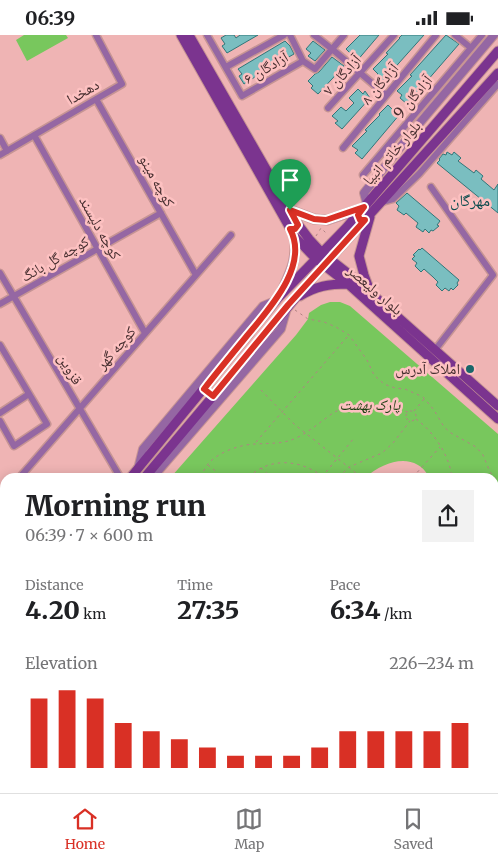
<!DOCTYPE html>
<html lang="en">
<head>
<meta charset="utf-8">
<style>
	:root { --surface:#fff; --page:#f2f2f2; --text:#202124; --muted:#757577; --line:#e0e0e0; --accent:#d93025 }
	body { margin:0; font-family:Merriweather,"Noto Naskh Arabic",serif; background:var(--page); color:var(--text); height:100vh; display:flex; flex-direction:column; font-size:19px; white-space:nowrap }
	* { box-sizing:border-box; margin:0 }
	p { font-size:16px; color:var(--muted) }
	.icon { flex:none; width:28px; height:28px; fill:none; stroke:currentColor; stroke-width:2; stroke-linecap:round; stroke-linejoin:round }
	.map { position:relative; flex:1; overflow:hidden }
	.sheet { position:absolute; left:0px; top:438px; width:499px; height:321px; display:flex; flex-direction:column; background:var(--surface); border-radius:15px 15px 0 0; box-shadow:0 2px 12px #0003 }
	.sheet>* { flex:none }
	.pin { position:absolute; display:grid; place-items:center; width:42px; height:42px; color:#fff; margin:-51px -21px; border-radius:50% 50% 50% 0; rotate:-45deg; box-shadow:0 0 5px #0007 }
	.pin .icon { rotate:45deg }
	.round { display:grid; place-items:center; flex:none; width:52px; height:52px; border-radius:0px; background:var(--page) }
	.headline { display:flex; align-items:center; justify-content:space-between; height:85px; padding:0 25px }
	h1 { font-size:28px; font-weight:800; line-height:38px }
	.stats { display:grid; grid-template-columns:repeat(3,1fr); gap:8px; height:85px; padding:5px 25px }
	.stats div { display:grid; align-content:center }
	.stats b { font-size:25px; font-weight:800 }
	.stats small { font-size:14px; font-weight:400 }
	.stats p { font-size:14px }
	.chart { height:140px; padding:10px 25px }
	.chart p { display:flex; justify-content:space-between }
	.chart svg { width:100%; height:90px; margin-top:5px; stroke:var(--accent); stroke-width:6 }
	.status { display:flex; justify-content:space-between; align-items:center; height:35px; padding:0 25px; background:var(--surface); direction:ltr }
	.status svg { height:14px; fill:currentColor }
	.tab-bar { display:flex; justify-content:space-around; align-items:center; height:70px; border-top:1px solid var(--line); background:var(--surface); font-size:14px; color:var(--muted) }
	.tab-bar a { display:grid; justify-items:center; gap:2px }
	.tab-bar .active { color:var(--accent) }
	.map>svg:first-child { display:block }
</style>
</head>
<body>
<div class="status"><b>06:39</b><svg viewBox="0 0 49 12"><path d="M0 12V9h3v3zM5 12V6h3v6zM10 12V3h3v9zM15 12V0h3v12zM26 1h20v11H26zM47 4h2v5h-2z"/></svg></div>
<div class="map">
<svg width="498" height="758" viewBox="0 0 498 758">
	<rect width="100%" height="100%" fill="#efb4b4"/>
	<path fill="#78c75d" d="M24 0H66L68 3 27 26 16 5Z
		M330 267H340L350 271 498 399V467L494 472V442H429C415 416 384 426 366 442H171L296 300 308 284 309 278 321 270Z
		M5 633V754H251L247 758H0V639Z"/>
	<path fill="#7abec0" stroke="#317679" d="M226 0H234L236 3 240 0H258L227 18 222 11 225 9 221 3Z
		M360 0H379L356 27 349 21 351 19 346 14Z
		M402 0H424L382 47 376 41 378 39 373 34 388 19 386 18 400 3H399Z
		M446 0 459 9 407 69 400 63 402 60 397 56 412 41 410 40Z
		M285 6 290 11 294 19 280 27V26L244 49 239 41 242 39 238 34Z
		M313 6 325 15 315 26 308 21 311 18 306 14Z
		M332 22 344 31 318 59 311 53 313 51 308 46 315 39 319 37Z
		M358 54 363 59 365 56 370 63 342 94 335 88 338 86 332 81 341 72 346 76 354 68 349 63Z
		M388 70 393 75 395 72 400 79 362 124 355 118 358 115 352 111 367 96 365 95 380 80 379 79Z
		M447 117 452 120 454 117 461 123 458 126 474 138 476 135 483 141 481 144 494 155 498 149V178L437 128 440 125 439 124 443 119 446 120Z
		M407 158 440 186 437 190 439 191 433 196 431 195 429 198 425 194 423 197 416 192 418 188 406 178 404 180 397 175 399 171 396 168Z
		M422 213 459 245 457 248 458 250 453 255 451 253 449 256 445 253 442 256 436 250 438 247 433 242 424 234 421 237 415 231 417 228 412 224 415 221 413 220 419 214 420 215Z"/>
	<g fill="none" stroke-linecap="round" stroke-linejoin="round">
		<g stroke="#c69494" stroke-width="9">
			<path id="minor" d="M207 0 242 61 303 26
				M290 0 303 26 315 34 344 0
				M314 0 332 14 386 60
				M455 0 471 13
				M226 32 284 0
				M96 64 196 240
				M328 73 394 0
				M34 100 145 298
				M0 103 7 116
				M343 113 436 0
				M0 120 122 49 96 0
				M363 140 482 0
				M431 152 493 240 435 315
				M382 167 393 164 419 139 498 49
				M0 238 120 442
				M0 269 161 178
				M0 310 47 389 14 411 0 386
				M0 378 29 359
				M20 442 231 200
				M0 465 5 460
				M494 564 498 560
				M494 589 498 593
				M494 636 498 640
				M0 647 5 643
				M494 713 498 709
				M494 749 498 744
				M443 754 447 758
				M454 758 458 754
				M486 758 490 754"/>
		</g>
		<g stroke="#c69494" stroke-width="10">
			<path id="tertiary" d="M367 169 364 158 418 90 494 0
				M138 434 143 414 263 271 275 266
				M153 442 281 294 287 273
				M0 577 5 571
				M0 622 5 616"/>
		</g>
		<g stroke="#c69494" stroke-width="11">
			<path id="secondary" d="M181 0 295 202 316 224 348 249 498 384
				M189 0 297 188 309 204 322 218 354 243 498 371
				M290 175 314 184 327 185 363 173
				M282 256C292 234 296 227 295 202
				M370 256 364 240 359 221 370 182
				M300 261C316 251 329 249 348 249
				M131 442 279 262 346 193 498 16
				M145 442 314 241 498 38
				M494 489 498 484
				M494 506 498 502
				M0 594 5 588
				M0 610 5 604
				M263 758 266 754
				M284 758 288 754"/>
		</g>
		<path stroke="#b18383" stroke-width="1" stroke-dasharray="2.5 4" stroke-linecap="butt" d="M316 201 321 193 328 200
			M295 275 308 284 324 287 336 292 349 300 367 325 374 340 384 349 395 353 405 354 423 362 434 375 444 392 451 398 476 412 483 420 490 437 498 447
			M261 355 294 389 361 442
			M406 381a5 5 0 1 1 10 0a5 5 0 1 1-10 0Z
			M414 376 424 364
			M416 384C434 397 449 420 452 442
			M256 407 348 301
			M208 430 223 442
			M261 433 271 442
			M201 442C203 438 205 432 208 429 218 417 241 409 257 409 270 408 282 409 294 404 308 398 320 387 333 378 353 366 387 371 408 377
			M249 442C269 422 301 424 323 442
			M322 442 354 403
			M339 442 349 432 382 418 393 408 410 386
			M413 442 440 412
			M0 706 5 688
			M36 754 40 758
			M63 754V758
			M241 754 245 758
			M136 758 140 754
			M213 758 214 754"/>
		<use href="#minor" stroke="#9567a3" stroke-width="6"/>
		<use href="#tertiary" stroke="#9567a3" stroke-width="8"/>
		<use href="#secondary" stroke="#7b348f" stroke-width="9"/>
	</g>
	<g fill="none" stroke-linecap="round" stroke-linejoin="round">
		<g stroke="#fff" stroke-width="10">
			<path id="route" d="M364 172 358 180 360 185H365L288 270 213 361 204 354C218 336 232 319 246 302 268 275 310 231 290 194H295L298 190 290 175 314 184 326 185Z"/>
		</g>
		<use href="#route" stroke="#d93025" stroke-width="6"/>
	</g>
	<circle fill="#19676a" stroke="#fdc1c1" stroke-width="2" cx="470" cy="334" r="5"/>
	<g text-anchor="middle" stroke-width="5" stroke-linejoin="round" paint-order="stroke">
		<g font-size="15" fill="#452d2e" stroke="#fdc1c1">
			<text transform="translate(266 33) rotate(-30)" y="5">آزادگان ۶</text>
			<text transform="translate(342 40) rotate(-48)" y="5">آزادگان ۷</text>
			<text transform="translate(380 49) rotate(-50)" y="5">آزادگان ۸</text>
			<text transform="translate(83 57) rotate(-30)" y="5">دهخدا</text>
			<text transform="translate(413 62) rotate(-50)" y="5">آزادگان 9</text>
			<text transform="translate(392 118) rotate(-49)" y="5">بلوار خاتم انبیا</text>
			<text transform="translate(157 146) rotate(61)" y="5">کوچه مینو</text>
			<text transform="translate(100 193) rotate(61)" y="5">کوچه دلپسند</text>
			<text transform="translate(55 224) rotate(-30)" y="5">کوچه گل بانگ</text>
			<text transform="translate(375 255) rotate(41)" y="5">بلوار ولیعصر</text>
			<text transform="translate(116 313) rotate(-49)" y="5">کوچه گهر</text>
			<text transform="translate(70 334) rotate(59)" y="5">قزوین</text>
		</g>
		<g font-size="15" fill="#452d2e" stroke="#fdc1c1" text-anchor="end">
			<text x="460" y="339">املاک آدرس</text>
		</g>
		<g font-size="15" font-style="italic" fill="#1f3f13" stroke="#fdc1c1">
			<text x="370" y="375">پارک بهشت</text>
		</g>
		<g font-size="16" fill="#0e4d4f" stroke="#fdc1c1">
			<text x="470" y="171">مهرگان</text>
		</g>
	</g>
</svg>
<div class="pin" style="left:290px;top:175px;background:#1e9e55"><svg class="icon" aria-label="arrive" viewBox="0 0 24 24"><path d="M6 21V4h12l-3 4 3 4H6"/></svg></div>
<section class="sheet">
<div class="headline"><div><h1>Morning run</h1><p>06:39 · 7 × 600 m</p></div><a class="round"><svg class="icon" aria-label="share" viewBox="0 0 24 24"><path d="M12 15V3M7 8l5-5 5 5M5 13v7h14v-7"/></svg></a></div>
<div class="stats">
<div><p>Distance</p><b>4.20<small> km</small></b></div>
<div><p>Time</p><b>27:35</b></div>
<div><p>Pace</p><b>6:34<small> /km</small></b></div>
</div>
<div class="chart"><p><span>Elevation</span>226–234 m</p>
<svg viewBox="0 0 160 44" preserveAspectRatio="none"><path d="M5 44V10M15 44V6M25 44V10M35 44V22M45 44V26M55 44V30M65 44V34M75 44V38M85 44V38M95 44V38M105 44V34M115 44V26M125 44V26M135 44V26M145 44V26M155 44V22"/></svg>
</div>
</section>
</div>
<nav class="tab-bar">
<a class="active"><svg class="icon" aria-label="home" viewBox="0 0 24 24"><path d="M3 11l9-7 9 7M6 9v11h12V9"/></svg>Home</a>
<a><svg class="icon" aria-label="map" viewBox="0 0 24 24"><path d="M3 6l6-2 6 2 6-2v14l-6 2-6-2-6 2zM9 4v14M15 6v14"/></svg>Map</a>
<a><svg class="icon" aria-label="saved" viewBox="0 0 24 24"><path d="M7 4h10v16l-5-4-5 4z"/></svg>Saved</a>
</nav>
</body>
</html>
